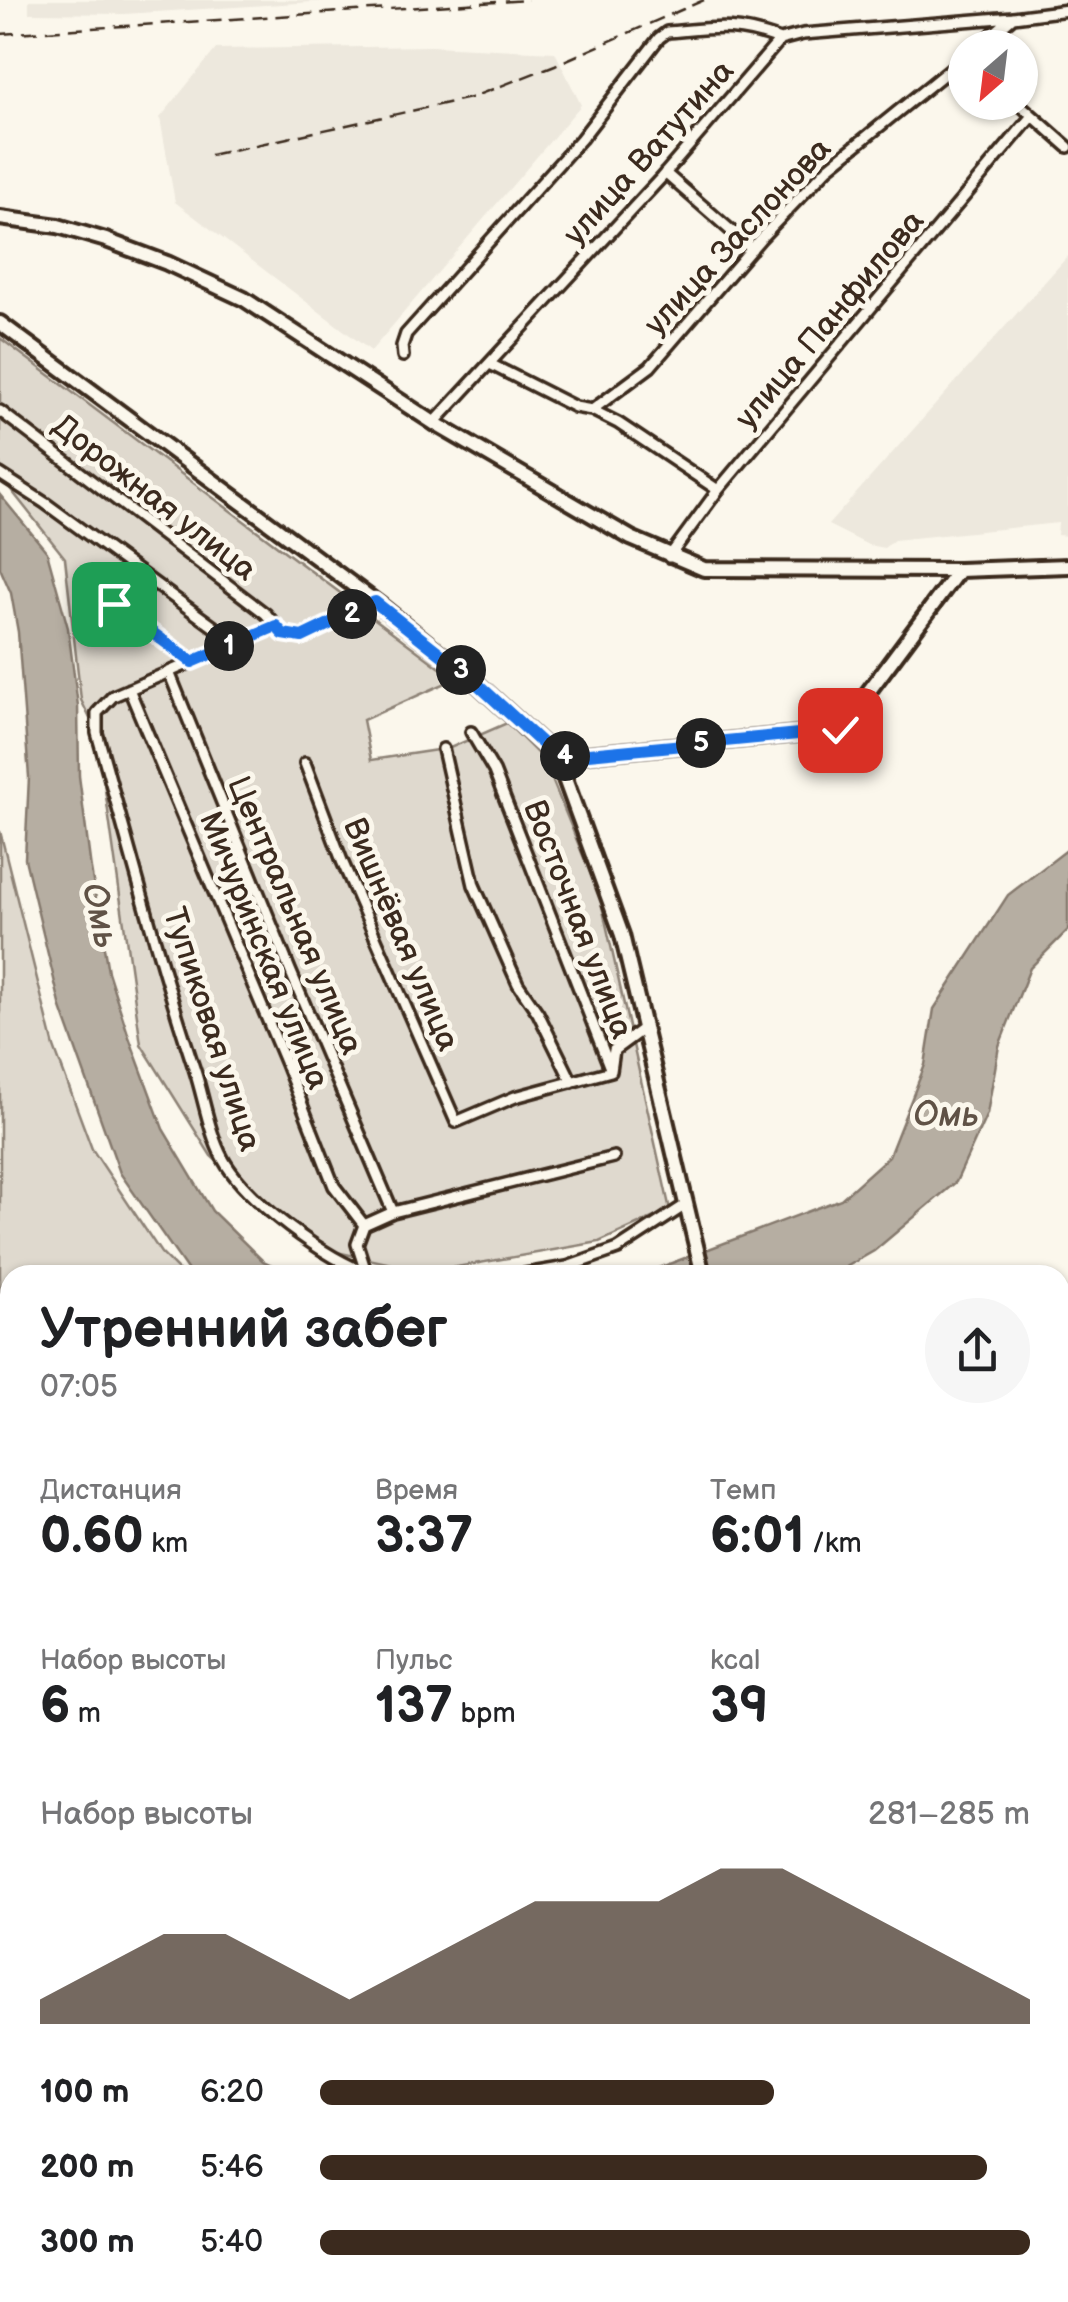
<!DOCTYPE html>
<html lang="ru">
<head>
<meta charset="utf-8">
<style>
	:root { --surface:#fff; --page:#f6f6f6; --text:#202124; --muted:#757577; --accent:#3b2a1e }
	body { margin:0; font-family:"Balsamiq Sans",sans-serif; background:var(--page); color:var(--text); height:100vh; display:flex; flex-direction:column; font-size:38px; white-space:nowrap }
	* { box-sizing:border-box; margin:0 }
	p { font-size:32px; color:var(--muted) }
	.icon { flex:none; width:55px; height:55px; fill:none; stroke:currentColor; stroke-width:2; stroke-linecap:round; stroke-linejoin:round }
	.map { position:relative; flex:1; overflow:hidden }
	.sheet { position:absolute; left:0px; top:1265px; width:1070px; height:1038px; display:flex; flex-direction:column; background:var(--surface); border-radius:30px 30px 0 0; box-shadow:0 2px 8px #0004 }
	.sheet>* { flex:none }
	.needle { width:65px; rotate:208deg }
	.buttons { position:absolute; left:948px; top:30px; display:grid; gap:20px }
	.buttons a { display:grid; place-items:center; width:90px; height:90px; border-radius:50%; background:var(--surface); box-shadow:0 2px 8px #0004; font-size:50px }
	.pin { position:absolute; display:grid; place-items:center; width:85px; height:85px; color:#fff; margin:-42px; border-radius:20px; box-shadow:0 5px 15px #0006 }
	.km { position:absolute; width:50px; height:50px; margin:-25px; border-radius:50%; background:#222; color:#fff; font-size:28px; line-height:50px; text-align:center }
	.round { display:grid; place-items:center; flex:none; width:105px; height:105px; border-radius:52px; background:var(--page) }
	.overview { display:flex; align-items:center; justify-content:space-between; height:170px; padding:0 40px }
	h1 { font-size:55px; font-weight:700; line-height:75px }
	.metrics { display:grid; grid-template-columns:repeat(3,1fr); gap:15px; height:170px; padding:10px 40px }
	.metrics div { display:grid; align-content:center }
	.metrics b { font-size:50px; font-weight:700 }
	.metrics small { font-size:28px; font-weight:400 }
	.metrics p { font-size:28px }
	.chart { height:280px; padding:20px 40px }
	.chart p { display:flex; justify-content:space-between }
	.chart svg { width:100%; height:180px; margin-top:10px; fill:var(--accent); opacity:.7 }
	ul { padding:0 40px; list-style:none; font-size:32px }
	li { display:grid; grid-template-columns:160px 120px 1fr; align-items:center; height:75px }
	li i { height:25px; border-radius:12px; background:var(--accent) }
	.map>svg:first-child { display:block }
</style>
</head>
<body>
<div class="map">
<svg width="1068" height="2302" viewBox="0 0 1068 2302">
	<rect width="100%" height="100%" fill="#fbf7ec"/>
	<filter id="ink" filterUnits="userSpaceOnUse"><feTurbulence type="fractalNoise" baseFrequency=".01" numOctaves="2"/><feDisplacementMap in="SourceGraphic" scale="20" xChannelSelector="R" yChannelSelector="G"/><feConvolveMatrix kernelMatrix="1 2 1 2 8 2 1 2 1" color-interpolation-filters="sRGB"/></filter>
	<g filter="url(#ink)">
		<path fill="#ede8dd" d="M29 0H344L124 14 29 13Z
			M432 46 555 52 581 105 371 351 175 202 160 118 216 49Z
			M1068 256V536L1057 535 1058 523 894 540 884 548 868 545 828 525Z"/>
		<path fill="#dfd9ce" stroke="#8d8276" stroke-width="2.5" d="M0 338 455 679 363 720 371 760 450 748 507 723 544 760 600 897 670 1210 599 1242 428 1272 309 1246 211 1156 141 1044 97 733 81 700 65 558 8 486 0 481Z
			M0 831 54 1047 92 1149 161 1253 183 1275H10V2071L0 2073Z
			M10 2251V2292H669L671 2302H0V2252Z"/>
		<path fill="#b6aea2" stroke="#85796d" stroke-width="2.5" d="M0 495 47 552 68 628 78 706 79 776 91 869 108 972 129 1037 163 1129 212 1211 263 1261 293 1275H191L120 1173 61 1008 25 859 29 777 18 632 11 593 0 568Z
			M1068 849V930L1030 968 999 1046 987 1114 956 1182 874 1251 832 1275H640L841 1199 889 1156 925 1065 934 1009 1008 895Z
			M1068 1596V1720L1060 1735V1606Z
			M10 2082V2157L0 2160V2084Z
			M1060 2214 1068 2215V2302H1029L987 2293 1060 2292Z"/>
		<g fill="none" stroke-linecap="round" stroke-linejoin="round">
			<g stroke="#3b2a1e" stroke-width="16">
				<path id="street" d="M976 48 1013 17 1068 10
					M1017 102 1068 147
					M665 173 752 249
					M403 356 402 346 406 334 581 139 659 38 667 32C715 28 734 23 780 40
					M490 364 575 407 592 410 618 423 718 490
					M592 410 650 367 760 239 828 168 965 57
					M0 411 266 614 276 626
					M434 423 661 178 780 40 803 34 1013 17
					M0 474 45 503 236 643
					M669 557 718 490 1031 117
					M95 608 115 605 192 662
					M169 672 290 970 393 1212 364 1225 357 1244 366 1272
					M129 689 286 1064 334 1186 364 1225
					M471 732 494 771 610 1068
					M443 749 474 885 518 984 538 1013 572 1082
					M305 763 342 861 456 1122 515 1097 611 1071 614 1050 644 1028
					M393 1212 614 1157
					M372 1275C326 1259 247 1202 223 1159 209 1133 204 1099 195 1071 158 960 129 846 97 733V713L113 696 276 626 283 634 302 637 375 602
					M519 1275 567 1267 618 1249 687 1204"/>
			</g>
			<g stroke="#3b2a1e" stroke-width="20">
				<path id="secondary" d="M0 218 58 226 106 240 167 263 244 299 434 423 631 538 704 569 959 570 1068 566
					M0 323 380 605 471 678 557 757 622 935 703 1275
					M557 757 840 730 959 570
					M766 2292 773 2302"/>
			</g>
			<use href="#street" stroke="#fbf7ec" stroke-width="9"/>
			<use href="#secondary" stroke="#fbf7ec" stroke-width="12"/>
			<path stroke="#3b2a1e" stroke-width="2.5" stroke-dasharray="15 8" stroke-linecap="butt" d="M0 34 528 0
				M210 155 470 98 555 65 704 0"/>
		</g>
	</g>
	<g fill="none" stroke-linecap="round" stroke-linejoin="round" filter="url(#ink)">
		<g stroke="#fff" stroke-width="20">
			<path id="route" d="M114 604 192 662 276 626 283 634 302 637 375 602 471 678 557 757 840 730"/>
		</g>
		<use href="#route" stroke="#1a73e8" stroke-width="12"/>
	</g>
	<g text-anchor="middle" stroke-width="10" stroke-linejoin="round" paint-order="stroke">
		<g font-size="32" fill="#3b2a1e" stroke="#fbf7ec">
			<text transform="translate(648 152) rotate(-48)" y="11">улица Ватутина</text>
			<text transform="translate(737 236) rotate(-47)" y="11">улица Заслонова</text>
			<text transform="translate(829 319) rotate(-50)" y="11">улица Панфилова</text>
			<text transform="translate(155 497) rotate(38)" y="11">Дорожная улица</text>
			<text transform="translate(296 915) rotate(67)" y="11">Центральная улица</text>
			<text transform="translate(579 919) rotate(69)" y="11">Восточная улица</text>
			<text transform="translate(402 934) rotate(67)" y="11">Вишнёвая улица</text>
			<text transform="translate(265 950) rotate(68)" y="11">Мичуринская улица</text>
			<text transform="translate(213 1029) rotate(72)" y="11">Тупиковая улица</text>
		</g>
		<g font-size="35" font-style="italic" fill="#605246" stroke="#fbf7ec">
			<text transform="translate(101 915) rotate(78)" y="12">Омь</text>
			<text x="946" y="1126">Омь</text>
		</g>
	</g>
</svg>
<div class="buttons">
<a><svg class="needle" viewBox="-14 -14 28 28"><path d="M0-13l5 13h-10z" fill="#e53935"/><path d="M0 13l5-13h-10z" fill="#757577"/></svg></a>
</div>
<div class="pin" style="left:114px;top:604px;background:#1e9e55"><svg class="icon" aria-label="arrive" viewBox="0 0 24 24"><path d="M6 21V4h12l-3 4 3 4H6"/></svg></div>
<div class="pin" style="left:840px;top:730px;background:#d93025"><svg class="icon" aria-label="check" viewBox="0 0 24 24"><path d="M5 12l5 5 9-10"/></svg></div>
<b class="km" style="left:229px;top:646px">1</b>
<b class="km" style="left:352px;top:614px">2</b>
<b class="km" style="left:461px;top:670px">3</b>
<b class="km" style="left:565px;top:756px">4</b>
<b class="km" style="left:701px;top:743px">5</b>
<section class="sheet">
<div class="overview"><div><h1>Утренний забег</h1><p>07:05</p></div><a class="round"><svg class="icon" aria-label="share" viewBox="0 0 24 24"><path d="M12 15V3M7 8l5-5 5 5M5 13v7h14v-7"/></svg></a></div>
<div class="metrics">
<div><p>Дистанция</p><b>0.60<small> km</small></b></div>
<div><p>Время</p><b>3:37</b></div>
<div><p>Темп</p><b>6:01<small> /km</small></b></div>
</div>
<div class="metrics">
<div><p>Набор высоты</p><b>6<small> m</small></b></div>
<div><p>Пульс</p><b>137<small> bpm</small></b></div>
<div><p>kcal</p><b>39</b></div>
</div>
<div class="chart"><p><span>Набор высоты</span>281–285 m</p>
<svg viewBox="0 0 160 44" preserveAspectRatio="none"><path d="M0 44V38L10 30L20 22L30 22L40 30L50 38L60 30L70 22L80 14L90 14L100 14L110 6L120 6L130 14L140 22L150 30L160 38V44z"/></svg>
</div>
<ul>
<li><b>100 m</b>6:20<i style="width:64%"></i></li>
<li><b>200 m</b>5:46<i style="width:94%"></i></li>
<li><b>300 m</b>5:40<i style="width:100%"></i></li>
</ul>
</section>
</div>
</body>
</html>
